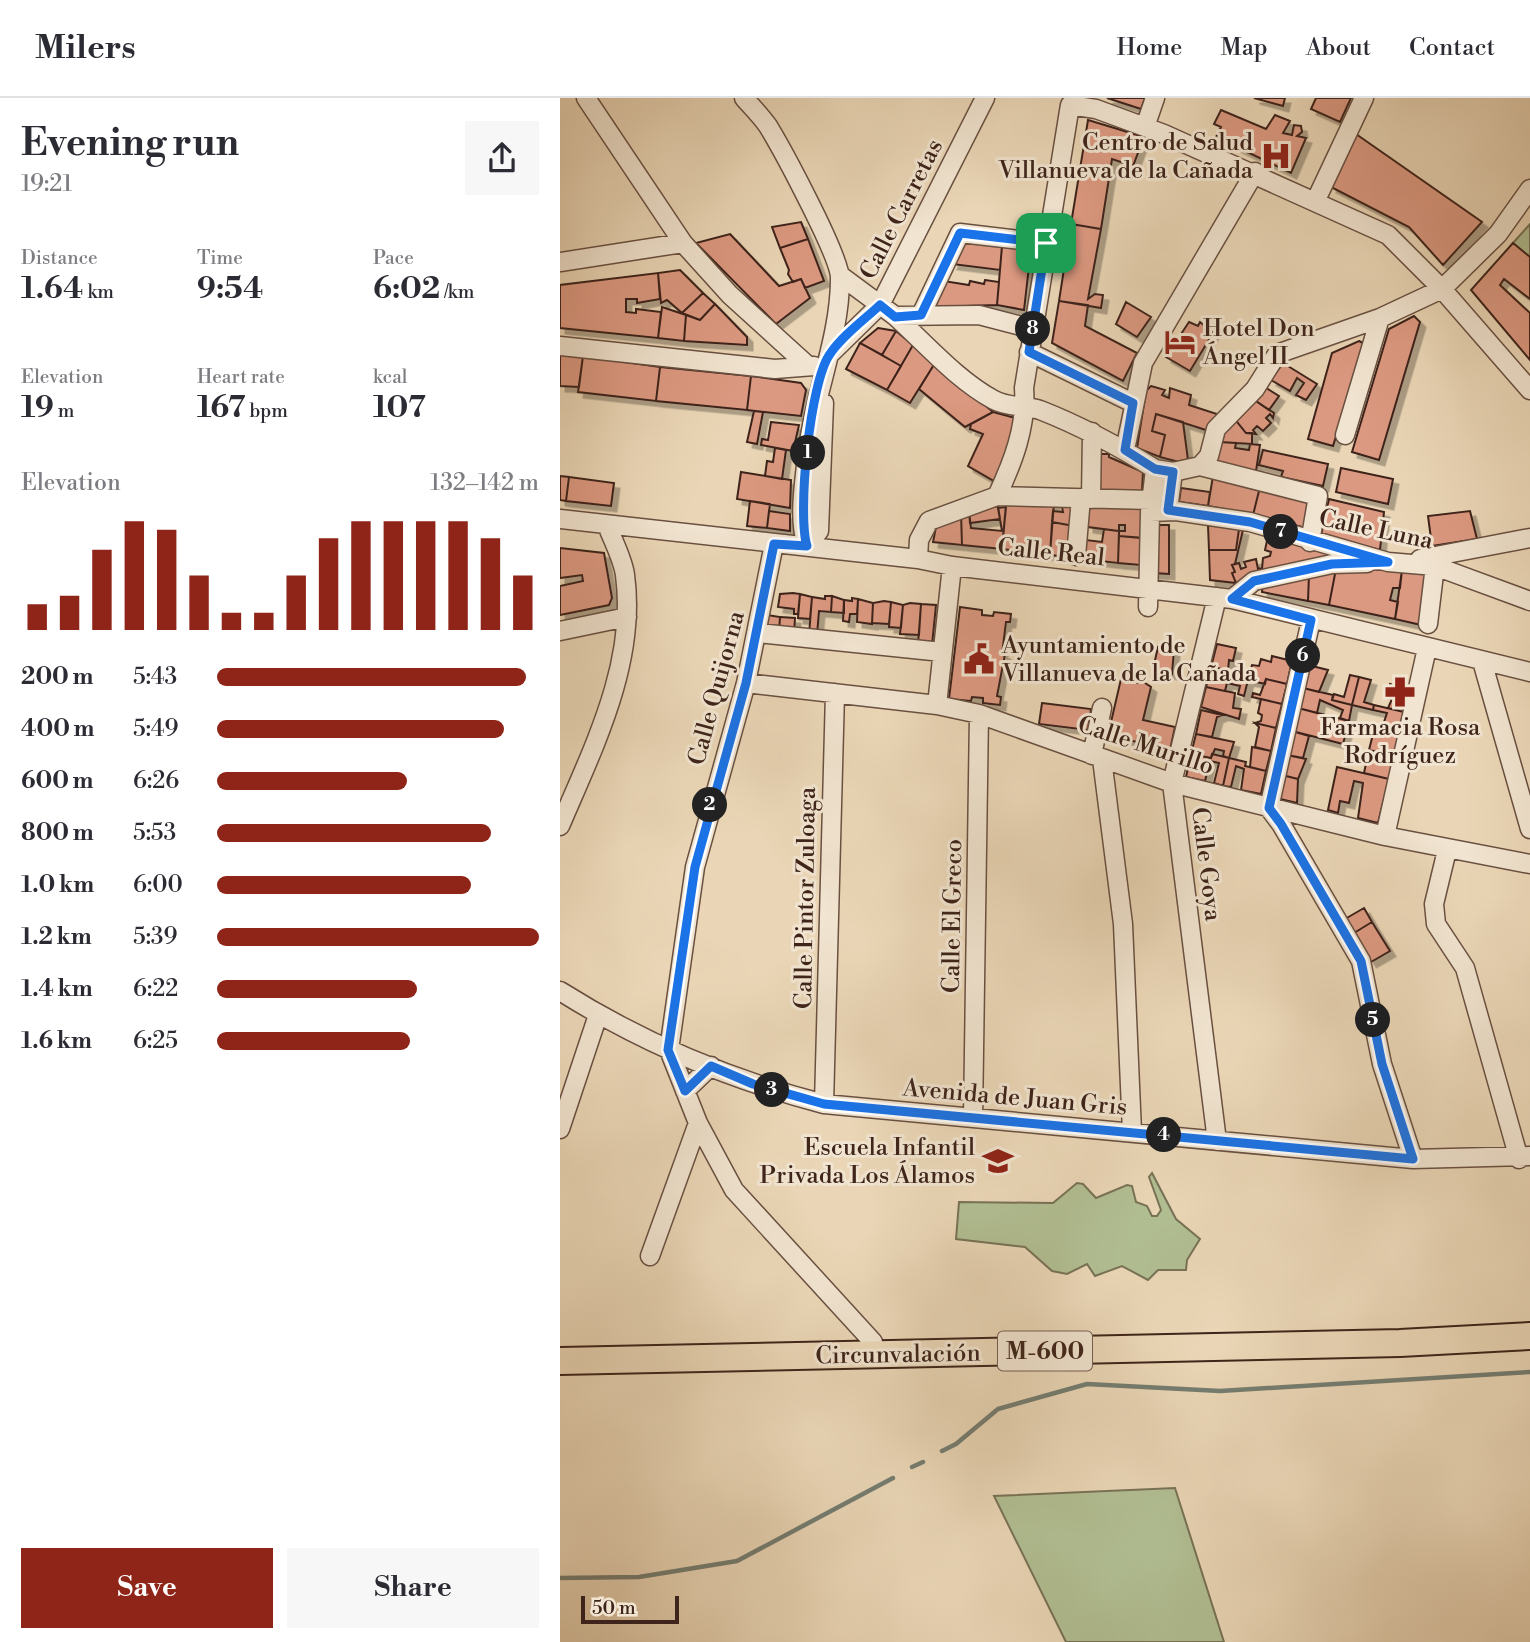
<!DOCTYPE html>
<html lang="en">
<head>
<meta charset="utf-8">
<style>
	:root { --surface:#fff; --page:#f7f7f7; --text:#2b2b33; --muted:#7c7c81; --line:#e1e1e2; --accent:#8f2418 }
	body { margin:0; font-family:"Libre Bodoni",serif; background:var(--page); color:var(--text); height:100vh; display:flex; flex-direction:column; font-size:26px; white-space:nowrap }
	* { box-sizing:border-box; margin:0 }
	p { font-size:23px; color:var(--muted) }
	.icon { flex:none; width:38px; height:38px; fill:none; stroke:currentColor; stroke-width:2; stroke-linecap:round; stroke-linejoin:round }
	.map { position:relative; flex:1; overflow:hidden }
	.details { display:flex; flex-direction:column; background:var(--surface); width:560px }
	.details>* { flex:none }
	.scale { position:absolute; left:21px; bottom:18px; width:98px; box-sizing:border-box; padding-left:7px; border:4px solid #3e241a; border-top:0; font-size:19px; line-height:24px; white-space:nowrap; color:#3e241a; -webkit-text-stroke:5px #f1e4d0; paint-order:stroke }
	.pin { position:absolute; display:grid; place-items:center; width:60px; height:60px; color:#fff; margin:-30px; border-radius:14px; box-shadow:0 4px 10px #0006 }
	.km { position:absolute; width:35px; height:35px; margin:-18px; border-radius:50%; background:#222; color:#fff; font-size:19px; line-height:35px; text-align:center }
	.round { display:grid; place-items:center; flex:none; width:74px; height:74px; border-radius:0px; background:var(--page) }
	.overview { display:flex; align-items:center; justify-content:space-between; height:119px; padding:0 21px }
	h1 { font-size:38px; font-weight:700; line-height:52px }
	.stats { display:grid; grid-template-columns:repeat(3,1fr); gap:10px; height:119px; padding:7px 21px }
	.stats div { display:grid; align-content:center }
	.stats b { font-size:30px; font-weight:700 }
	.stats small { font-size:19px; font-weight:400 }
	.stats p { font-size:19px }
	.chart { height:196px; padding:14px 21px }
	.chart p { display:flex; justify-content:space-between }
	.chart svg { width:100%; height:126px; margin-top:7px; stroke:var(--accent); stroke-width:6 }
	.button { display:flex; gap:14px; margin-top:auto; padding:14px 21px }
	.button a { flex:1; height:80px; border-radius:0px; background:var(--accent); color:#fff; font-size:28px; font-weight:700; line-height:80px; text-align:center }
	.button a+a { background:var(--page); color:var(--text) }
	ul { padding:0 21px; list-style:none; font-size:23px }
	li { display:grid; grid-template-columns:112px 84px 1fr; align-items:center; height:52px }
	li i { height:18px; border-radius:9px; background:var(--accent) }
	header { display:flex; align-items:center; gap:42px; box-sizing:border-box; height:98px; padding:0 35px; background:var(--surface); border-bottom:2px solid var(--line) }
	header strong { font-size:33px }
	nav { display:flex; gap:38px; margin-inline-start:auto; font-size:24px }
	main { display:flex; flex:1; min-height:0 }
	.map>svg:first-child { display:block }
</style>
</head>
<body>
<header>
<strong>Milers</strong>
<nav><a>Home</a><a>Map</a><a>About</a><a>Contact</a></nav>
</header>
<main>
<section class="details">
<div class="overview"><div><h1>Evening run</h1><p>19:21</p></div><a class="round"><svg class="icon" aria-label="share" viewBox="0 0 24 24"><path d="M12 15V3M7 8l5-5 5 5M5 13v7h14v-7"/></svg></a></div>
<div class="stats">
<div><p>Distance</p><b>1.64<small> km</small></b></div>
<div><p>Time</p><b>9:54</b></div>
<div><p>Pace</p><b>6:02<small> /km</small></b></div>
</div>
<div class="stats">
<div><p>Elevation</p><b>19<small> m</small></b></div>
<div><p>Heart rate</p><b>167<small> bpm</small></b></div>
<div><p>kcal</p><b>107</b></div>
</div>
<div class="chart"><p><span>Elevation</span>132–142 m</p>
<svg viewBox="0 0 160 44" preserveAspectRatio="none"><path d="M5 44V35M15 44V32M25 44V16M35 44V6M45 44V9M55 44V25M65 44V38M75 44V38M85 44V25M95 44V12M105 44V6M115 44V6M125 44V6M135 44V6M145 44V12M155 44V25"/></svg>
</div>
<ul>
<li><b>200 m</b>5:43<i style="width:96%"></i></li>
<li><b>400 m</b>5:49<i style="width:89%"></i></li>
<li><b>600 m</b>6:26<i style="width:59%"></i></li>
<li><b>800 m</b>5:53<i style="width:85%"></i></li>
<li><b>1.0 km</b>6:00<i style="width:79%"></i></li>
<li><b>1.2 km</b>5:39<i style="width:100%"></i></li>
<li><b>1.4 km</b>6:22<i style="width:62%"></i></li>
<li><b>1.6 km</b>6:25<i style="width:60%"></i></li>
</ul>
<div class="button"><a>Save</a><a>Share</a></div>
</section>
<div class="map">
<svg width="970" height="1544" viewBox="0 0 970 1544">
	<defs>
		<filter id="shadow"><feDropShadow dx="5.5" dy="5.5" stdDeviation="0" flood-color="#0004"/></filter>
	</defs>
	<rect width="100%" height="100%" fill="#ead6b6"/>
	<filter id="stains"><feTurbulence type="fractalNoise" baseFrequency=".00286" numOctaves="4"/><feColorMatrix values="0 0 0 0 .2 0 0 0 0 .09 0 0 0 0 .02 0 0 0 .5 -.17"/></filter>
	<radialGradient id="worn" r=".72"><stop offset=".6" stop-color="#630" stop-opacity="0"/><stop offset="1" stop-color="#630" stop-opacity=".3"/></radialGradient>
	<path fill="#b1bf93" stroke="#787256" stroke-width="2" d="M970 126V159L953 145Z
		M592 1075 616 1121 640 1141 627 1162 626 1172H598L588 1182 562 1168 535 1178 527 1166 507 1176 492 1173 465 1149 396 1141 399 1104 493 1105 517 1085 523 1086 536 1100 567 1087 572 1088 576 1104 587 1108 592 1118H597L601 1112 589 1079Z
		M615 1390 664 1544H506L434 1398Z"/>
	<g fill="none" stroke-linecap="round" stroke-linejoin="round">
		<path stroke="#747d71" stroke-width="4.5" d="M382 1353 396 1346 438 1311 527 1286 660 1293 970 1274
			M352 1369 363 1364
			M0 1480 79 1479 177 1463 333 1380"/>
	</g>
	<path fill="#dc9981" stroke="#3e241a" stroke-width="2" filter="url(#shadow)" d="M547 0H585L581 11Z
		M694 0H725L723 8Z
		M756 0H791L780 24 751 11Z
		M661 12 706 31 715 17 730 23 723 35 732 37 734 27 741 28 742 34 737 38 746 40 731 75 656 39 661 29 654 26Z
		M528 22 584 39 573 68 552 61 541 131 511 126Z
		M796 36 922 124 883 167 849 129 771 89Z
		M241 124 248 141 220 150 212 129Z
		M511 126 541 131 528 201 535 196 543 197 541 210 499 203Z
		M170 136 219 188 241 181 250 200 216 226 136 145Z
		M248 141 264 183 245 190 241 181 233 184 228 176 229 172 220 150Z
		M402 142 442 148 440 172 392 166Z
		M953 145 970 159V201L944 181 940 187 970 215V262L911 192Z
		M442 148 471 151 464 212 437 207Z
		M120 172 143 195 122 215 107 202 101 205 98 175Z
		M98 175 100 201 77 205V201H66V214L76 215V211L101 214 98 240 0 230V187Z
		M425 182 439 184 437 207 373 209 384 183 409 187 410 183 424 186Z
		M143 195 155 206 140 222 122 215Z
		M499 203 528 207 525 228 577 255 563 283 492 245Z
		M566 204 591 219 577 239 556 226Z
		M155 206 187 239V247L124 243 126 217 140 222Z
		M102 209 126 217 124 243 98 240Z
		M854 218 860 224 819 362 792 354 829 231Z
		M629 224 638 228 640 224 653 235 630 273 606 259Z
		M318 230 336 233 322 257 300 245Z
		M336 233 353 247 341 268 322 257Z
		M799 243 805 246 773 348 748 341 772 255Z
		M300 245 341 268 327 292 286 271Z
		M353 247 375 265 350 305 327 292Z
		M0 256 23 258 19 289 0 288Z
		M23 258 100 269 96 303 18 294Z
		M375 265 433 314 405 329 359 291Z
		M723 265 757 286 746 302 736 297 744 285 737 280 730 293 711 282Z
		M100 269 191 278 187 312 96 303Z
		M191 278 241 285 246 292 241 318 187 312Z
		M591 288 605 292 602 297 609 300 610 290 631 297 629 307 657 316 649 333 596 316 592 333 605 337 600 359 577 350 586 293Z
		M703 288 719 298 709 312 693 301Z
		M693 301 714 315 713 320 710 316 706 320 711 325 703 333 697 328 693 332 696 336 686 335 674 320Z
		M194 313 203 314 197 346 187 344Z
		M433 314 459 321 448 356 434 383 408 368 423 336 410 331 411 326Z
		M596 316 623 324 628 362 619 364 600 359 605 337 592 333Z
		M674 320 686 335H692V346L660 344 661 333Z
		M211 324 239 327 233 353 201 347 202 341 208 342Z
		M660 344 676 345 675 350 689 352 690 346 700 347 696 373 656 364Z
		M215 350 226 352 222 381 205 378 207 363 213 364Z
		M703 352 768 366 763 388 721 379 723 373 699 367Z
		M540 356H549V359L583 374 582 393H538Z
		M781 370 833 381 828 406 776 394Z
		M181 374 231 382 230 410 177 401Z
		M0 378 9 379 6 403 0 402Z
		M653 378 700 389 693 417 648 408Z
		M9 379 54 385 51 408 6 403Z
		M700 389 752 401 746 430 693 417Z
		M621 390 650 394 648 408 619 404Z
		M769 401 824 414 820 452 761 437Z
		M190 403 210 406 207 430 187 428Z
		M528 403 585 406V440L559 438V433H565V427H559V433L528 429Z
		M494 405 490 457 442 451 446 406Z
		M517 405 514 428 492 424 493 413 503 414 502 409 494 408Z
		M438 408 440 421 410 425 409 412Z
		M446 409 442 451 402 447 401 415 409 413 411 430 442 433 438 410Z
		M209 413 230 416V433L207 430Z
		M910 413 917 441 872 448 868 418Z
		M401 415 402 447 373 444 376 429Z
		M492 424 514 428 510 459 490 457Z
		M594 427H609V476L594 475Z
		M659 427 679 431 676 452H649L648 428Z
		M544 431 559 433 558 465 522 461 526 442 542 444Z
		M679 431 683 432 675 466 672 467 675 474 672 475 676 485 650 482 649 452H676Z
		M559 438 581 440V467L558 465Z
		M708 438 769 454V460L699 476 698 470 702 471 703 460 710 458 711 454 705 452Z
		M0 450 44 455 52 500 49 507 0 517V488L23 483 22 477 0 480Z
		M696 461 699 476 676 485 672 475 675 474 672 467 679 465 681 471 686 469 684 464Z
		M776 471 769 507 748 503 749 477Z
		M776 471 842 472 840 490H833L830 502 838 504 835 521 769 507Z
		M842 472 869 474 861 527 835 521Z
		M749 477 748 503 702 494 703 485Z
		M233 495 240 496 238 516H234V511L218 509 220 496Z
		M240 496 252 499 250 521 238 520Z
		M265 498H272L271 514 259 513 257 537H249L252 499 265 501Z
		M272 498 284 502V515L271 514Z
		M292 500 298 501 297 516H290L289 524 283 523 284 502 292 503Z
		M298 501 313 505 312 526 297 524Z
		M324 503 331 504 329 526 312 525 313 505Z
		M331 504 343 507 341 530 329 529Z
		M350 505 361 506 359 537 340 536 343 507Z
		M361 506 376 507 372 547 358 546Z
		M400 509 422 512V517L433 518 434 514 451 516 450 524H446L442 556H445L437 598 441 599 440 607 423 605V600L412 599 411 603 389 601Z
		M207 517 220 519 219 534 203 533Z
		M220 519 235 520 234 535 219 534Z
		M657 546 676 550 673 563 669 562 668 572 651 569Z
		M598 549 614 552 612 576 593 571Z
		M712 558 732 563 727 586 706 581 705 586 688 582 692 567 699 568 701 561 711 564Z
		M748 567 768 572 759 594 743 590Z
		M651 569 672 573 671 578 688 582 684 598 678 596 680 588 667 585 665 593 646 589Z
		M790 577 799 579 792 607 772 602 774 596 784 599Z
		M799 579 811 582 804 604 814 607 813 612 792 607Z
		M561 581H571L577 585 582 583 591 589 583 622 615 629 610 652 548 637Z
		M706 581 727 586 722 606 692 599 693 595 700 597Z
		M830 586 850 591 844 614 828 610 832 601 827 600Z
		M646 589 675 595 673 610 681 611 679 621 641 609Z
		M743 590 773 597 772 602 792 607 789 623 780 620 783 612 760 602 757 615 738 610Z
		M701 601 722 606 716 630 695 625 701 623 702 617 698 615Z
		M482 605 531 611 528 632 479 626Z
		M814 607 844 614 840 634 822 630 827 615 813 612Z
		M738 610 789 623 783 646 732 633Z
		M641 612 662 617 657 619 652 639 636 636Z
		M695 625 716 630 711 653 695 649 699 629Z
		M815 628 840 634 834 658 809 652Z
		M732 633 749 638 743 660 727 657Z
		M636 636 674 644 669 660 663 658 664 653 655 651 651 660 631 656Z
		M692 649 711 653 706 673 690 669Z
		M631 656 651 660 652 656 669 660 663 688 654 685 659 665 650 663 645 683 626 679Z
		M814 656 834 660 829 681 804 675 807 661 813 663Z
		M727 657 746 661 738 681 722 677Z
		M669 660 686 664 685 668 706 673 701 696 681 692 684 671 676 668 671 689 663 688Z
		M777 669 829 681 818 725 798 720 803 685 794 683 789 705 780 703 778 715 768 712Z
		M722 677 738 681 737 705 716 700Z
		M804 810 812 824 794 835 785 821Z
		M812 824 830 853 811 864 794 835Z"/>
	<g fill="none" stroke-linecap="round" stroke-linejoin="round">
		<g stroke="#695041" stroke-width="21">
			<path id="minor" d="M26 0 123 145 170 197 247 267
				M184 0C192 9 201 18 208 28 222 51 281 160 280 181 280 241 253 299 247 358 244 388 238 420 247 448
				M510 7 536 11 604 36 828 137 882 191 970 292
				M585 29 595 0
				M756 102 804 0
				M0 164 123 145
				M281 178 335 218 419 217 473 231
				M361 217 400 135 486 145
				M335 218C366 246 397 282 434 302 449 310 465 307 480 312 521 328 558 348 595 371
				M0 248 215 271 254 268
				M469 254 573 305
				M269 257 320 207 425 0
				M785 337 820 220
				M565 352 583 265 695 74
				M640 368 758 398 750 444
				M613 374 640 368 649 358 656 331 695 291 717 256 820 220 882 191 938 136 970 91
				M437 398C453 364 467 328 464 290L510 7
				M531 401 532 334
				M608 412 613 374 595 371 590 414 616 413 690 424 828 464 875 468 970 503
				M0 421 358 461 392 468 672 501 970 574
				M214 446 186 585 135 769 109 952 138 1025 174 1092 313 1244
				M247 448 259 433 264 305
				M516 458 521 400
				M358 461 359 442 369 423 437 398 591 402
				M860 461 970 440
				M657 499 612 685 657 1043
				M672 501 694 483 772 466 807 465
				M588 509 590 414
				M751 522 709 710 721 726 801 863 822 966 853 1061
				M868 526 876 459
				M0 533 67 519
				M198 535 382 554
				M922 563 970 731
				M186 585 377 607 419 616 612 685 825 738 970 766
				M377 607 392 468
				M532 657 542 610
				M542 661 563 826 572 1034
				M0 728C33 650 77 565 65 477 63 461 53 443 47 427
				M825 738 867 550
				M887 752 874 806 876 826 905 870 959 1061
				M0 893C81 944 171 982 264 1006L853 1061 970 1058
				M125 993 151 968
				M264 1006 275 595
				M413 1020 419 616
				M0 1031 38 917
				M90 1158 138 1025"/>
		</g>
		<g stroke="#3e241a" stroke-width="30">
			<path id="highway" d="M0 1263 840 1245 970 1238"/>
		</g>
		<use href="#minor" stroke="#f1e4d0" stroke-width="18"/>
		<use href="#highway" stroke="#ead6b6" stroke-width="26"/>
	</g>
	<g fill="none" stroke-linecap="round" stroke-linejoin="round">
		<g stroke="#fff" stroke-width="14">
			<path id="route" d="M400 135 486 145 469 254 573 305 565 352 595 371 613 374 608 412 690 424 828 464 772 466 694 483 672 501 751 522 709 710 721 726 801 863 822 966 853 1061 264 1006 193 986 151 968 125 993 108 952 135 769 186 585 214 446 247 448C237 416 250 283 270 256 282 238 304 222 320 207L335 219 361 217Z"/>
		</g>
		<use href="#route" stroke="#1a73e8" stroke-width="9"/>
	</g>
	<defs>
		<g id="hospital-bare" transform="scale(2.415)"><path d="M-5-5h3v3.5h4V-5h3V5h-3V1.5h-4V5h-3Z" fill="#8f2418" stroke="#f1e4d0" stroke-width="2.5" paint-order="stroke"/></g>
		<g id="hotel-bare" transform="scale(2.415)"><path d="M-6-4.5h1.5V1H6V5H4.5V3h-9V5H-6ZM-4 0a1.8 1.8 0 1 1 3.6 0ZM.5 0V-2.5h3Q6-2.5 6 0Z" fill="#8f2418" stroke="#f1e4d0" stroke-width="2.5" paint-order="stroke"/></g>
		<g id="civic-bare" transform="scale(2.415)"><path d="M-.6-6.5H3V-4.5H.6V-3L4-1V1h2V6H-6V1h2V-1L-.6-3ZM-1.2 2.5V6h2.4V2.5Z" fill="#8f2418" stroke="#f1e4d0" stroke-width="2.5" paint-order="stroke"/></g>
		<g id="pharmacy-bare" transform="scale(2.415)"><path d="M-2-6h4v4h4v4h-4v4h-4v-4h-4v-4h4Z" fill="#8f2418" stroke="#f1e4d0" stroke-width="2.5" paint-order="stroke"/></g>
		<g id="school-bare" transform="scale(2.415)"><path d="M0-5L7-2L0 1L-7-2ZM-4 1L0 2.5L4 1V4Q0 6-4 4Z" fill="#8f2418" stroke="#f1e4d0" stroke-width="2.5" paint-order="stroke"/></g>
	</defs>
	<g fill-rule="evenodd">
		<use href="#hospital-bare" x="716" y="58"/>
		<use href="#hotel-bare" x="620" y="244"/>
		<use href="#civic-bare" x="419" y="561"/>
		<use href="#pharmacy-bare" x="840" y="594"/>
		<use href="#school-bare" x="438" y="1063"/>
	</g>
	<g text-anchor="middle" stroke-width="6" stroke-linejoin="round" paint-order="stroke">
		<rect fill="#f1e4d0" stroke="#745e51" stroke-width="2" x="438" y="1233.5" width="94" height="39" rx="5"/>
		<g font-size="23" font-weight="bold" fill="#3e241a">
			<text x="485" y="1261">M-600</text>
		</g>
		<g font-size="24" fill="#3e241a" stroke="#f1e4d0" text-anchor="end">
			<text x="693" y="52">Centro de Salud<tspan x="693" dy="28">Villanueva de la Cañada</tspan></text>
			<text x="643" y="238" text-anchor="start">Hotel Don<tspan x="643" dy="28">Ángel II</tspan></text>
			<text x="442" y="555" text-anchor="start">Ayuntamiento de<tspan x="442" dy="28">Villanueva de la Cañada</tspan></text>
			<text x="840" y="637" text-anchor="middle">Farmacia Rosa<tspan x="840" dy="28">Rodríguez</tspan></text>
			<text x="415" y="1057">Escuela Infantil<tspan x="415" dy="28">Privada Los Álamos</tspan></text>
		</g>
		<g font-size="24" fill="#3e241a" stroke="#f1e4d0">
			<text transform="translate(341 111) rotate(-63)" y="8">Calle Carretas</text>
			<text transform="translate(816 431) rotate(12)" y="8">Calle Luna</text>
			<text transform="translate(491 454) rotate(6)" y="8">Calle Real</text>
			<text transform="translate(156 590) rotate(-75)" y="8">Calle Quijorna</text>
			<text transform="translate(586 647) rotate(18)" y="8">Calle Murillo</text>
			<text transform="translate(647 766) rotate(83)" y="8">Calle Goya</text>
			<text transform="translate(245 800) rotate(-89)" y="8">Calle Pintor Zuloaga</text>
			<text transform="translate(392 818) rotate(-89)" y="8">Calle El Greco</text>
			<text transform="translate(455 999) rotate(5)" y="8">Avenida de Juan Gris</text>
			<text transform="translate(338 1256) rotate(-1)" y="8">Circunvalación</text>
		</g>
	</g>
	<rect width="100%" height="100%" filter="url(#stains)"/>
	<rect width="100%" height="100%" fill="url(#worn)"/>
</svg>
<div class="scale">50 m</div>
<div class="pin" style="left:486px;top:145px;background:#1e9e55"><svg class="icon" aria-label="arrive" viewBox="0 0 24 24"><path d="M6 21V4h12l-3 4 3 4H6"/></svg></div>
<b class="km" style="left:248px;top:355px">1</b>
<b class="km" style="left:150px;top:707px">2</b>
<b class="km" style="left:212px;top:992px">3</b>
<b class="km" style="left:604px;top:1037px">4</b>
<b class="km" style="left:813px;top:922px">5</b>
<b class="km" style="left:743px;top:558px">6</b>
<b class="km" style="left:721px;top:434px">7</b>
<b class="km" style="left:473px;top:231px">8</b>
</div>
</main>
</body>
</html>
